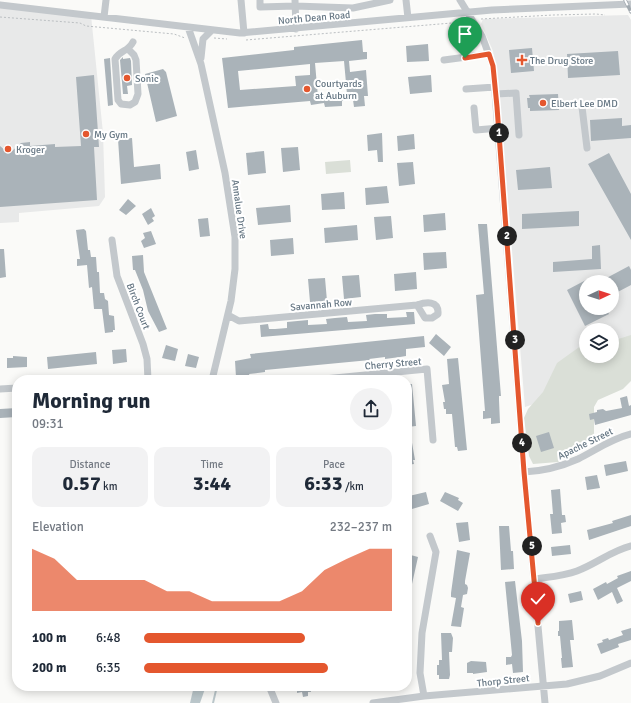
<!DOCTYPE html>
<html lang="en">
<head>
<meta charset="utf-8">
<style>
	:root { --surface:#fff; --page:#f2f2f3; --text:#1f2937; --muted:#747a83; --accent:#e4572e }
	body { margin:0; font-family:Signika,sans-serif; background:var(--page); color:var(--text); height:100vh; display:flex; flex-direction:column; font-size:15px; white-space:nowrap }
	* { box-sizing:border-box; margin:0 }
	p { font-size:13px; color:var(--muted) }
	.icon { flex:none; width:22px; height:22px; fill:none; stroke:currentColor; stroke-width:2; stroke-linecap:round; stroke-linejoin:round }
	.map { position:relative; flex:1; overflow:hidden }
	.side { position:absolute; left:12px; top:375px; width:400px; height:316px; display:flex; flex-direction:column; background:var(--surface); border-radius:16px; box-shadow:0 2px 10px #0003 }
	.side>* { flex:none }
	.needle { width:26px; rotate:86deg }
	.tools { position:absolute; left:579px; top:275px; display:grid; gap:8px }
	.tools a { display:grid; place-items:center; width:40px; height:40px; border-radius:50%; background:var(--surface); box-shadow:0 2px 10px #0003; font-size:20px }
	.pin { position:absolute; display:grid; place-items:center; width:34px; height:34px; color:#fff; margin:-41px -17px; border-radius:50% 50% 50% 0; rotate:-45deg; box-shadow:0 0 4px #0007 }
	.pin .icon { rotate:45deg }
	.km { position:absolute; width:20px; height:20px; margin:-10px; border-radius:50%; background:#222; color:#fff; font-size:11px; line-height:20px; text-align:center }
	.round { display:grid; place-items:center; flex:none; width:42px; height:42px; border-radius:21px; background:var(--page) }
	.overview { display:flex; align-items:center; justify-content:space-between; height:68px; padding:0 20px }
	h1 { font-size:22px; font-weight:700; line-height:30px }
	.stats { display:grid; grid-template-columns:repeat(3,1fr); gap:6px; height:68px; padding:4px 20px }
	.stats div { display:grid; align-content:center; border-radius:10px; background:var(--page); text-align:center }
	.stats b { font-size:20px; font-weight:700 }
	.stats small { font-size:11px; font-weight:400 }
	.stats p { font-size:11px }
	.chart { height:112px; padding:8px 20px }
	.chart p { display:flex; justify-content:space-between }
	.chart svg { width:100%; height:72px; margin-top:4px; fill:var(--accent); opacity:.7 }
	ul { padding:0 20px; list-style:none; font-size:13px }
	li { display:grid; grid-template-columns:64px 48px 1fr; align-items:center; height:30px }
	li i { height:10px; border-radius:5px; background:var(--accent) }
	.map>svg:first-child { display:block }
</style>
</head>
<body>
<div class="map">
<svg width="631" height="703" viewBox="0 0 631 703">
	<rect width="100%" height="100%" fill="#fafaf8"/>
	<path fill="#e8e9e9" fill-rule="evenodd" d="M0 5 91 15 103 133 105 197 99 206 19 213V222L0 223Z
		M628 15 631 20V372L525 407 500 105 493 51 481 24 483 19ZM586 282H612V308H586ZM586 330H612V356H586Z"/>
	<path fill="#dadfd7" d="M350 160 351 172 326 174 325 162Z
		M631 335V381L623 389 598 400 594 407V435L592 445 577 448 558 462 533 464 529 456 524 418 528 409 543 392 557 363 582 345H586V356H612V341Z"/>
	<path fill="#bbc7cb" d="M194 686H206L200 703H190Z"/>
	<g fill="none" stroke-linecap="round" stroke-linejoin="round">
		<path stroke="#bbc7cb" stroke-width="2" d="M213 703 217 686"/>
	</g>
	<path fill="#aab3b9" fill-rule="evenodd" d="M362 40 363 52H367V59L349 61 350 72 366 70 368 96H364L365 106 354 107 353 100 342 101V106L325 107 324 103 311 105 310 101 228 108 222 58 294 50V47ZM344 61 347 94 318 97 315 63ZM310 64V75L295 76 296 86 240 90 238 71Z
		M428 44 429 61 407 62 406 46Z
		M532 48 534 71 511 73 509 50Z
		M618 51 620 75 568 78 567 54Z
		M123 57V59L130 58 131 61 132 85 127 86 128 94H123L120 60Z
		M110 58 113 105 108 106 104 59Z
		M163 69 166 72 177 116 156 122 145 74Z
		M94 75 99 147H94L97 200 0 207V146L6 151H12L21 143 30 142V146L55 144V147L81 146 76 77Z
		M431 75 432 92 410 94 408 77Z
		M558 94 559 110 530 111V108H528L527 98H530L529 95Z
		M622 118V126L631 125V138L591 141 590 120Z
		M382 133 383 162H378L377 150 368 151 367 135Z
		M414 134 415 149 398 151 397 136Z
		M132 138 134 167 160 164 161 179 121 184 118 139Z
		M298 147 300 170 283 172 281 148Z
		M196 150 199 169 189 171 186 152Z
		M264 151 266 173 248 175 246 153Z
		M609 153 631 194V240L588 164Z
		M413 162 415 184 399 186 397 163Z
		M550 167 552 188 518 190 516 170Z
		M387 186 389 203 366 205 365 188Z
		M344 192 345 209 322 210 321 194Z
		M128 199 136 206 126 215 119 210Z
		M290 205 291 222 258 225 256 208Z
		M151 208 155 216 152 218 154 221 148 225 142 214Z
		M579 211V226L522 229V214Z
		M445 213 446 230 424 232 423 215Z
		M391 216 393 238 376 240 374 217Z
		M208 218 210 236 200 237 198 219Z
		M478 224H487L501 396H499V400L500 423 491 424V418L483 419V411H485L476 295 484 294Z
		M357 225 358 240 325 243 324 228Z
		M84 229 86 231 88 250H90L91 257H96L97 272H99L100 293H104L105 299 108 301 109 315 114 316 115 330H113V332L105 333 102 309H94L92 287 89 288 87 265 77 266V259H80L76 230Z
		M151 231 156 244 144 248 141 241 145 238 143 233Z
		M293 238 294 254 271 256 270 240Z
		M600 245 601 269 553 272V262L592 259V246Z
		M0 249H4L6 277 0 278Z
		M446 252 447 268 424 270 423 253Z
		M143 255 144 272 167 329 159 332 148 311 143 290 135 270H133L132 256Z
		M629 266 631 270V285L612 295V282H599Z
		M416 272 417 289 395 291 394 274Z
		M359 275 361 297 344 299 342 276Z
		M325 278 327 301 310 302 308 279Z
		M586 280V308H606L609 314 585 326 567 290Z
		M406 312H414L415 324 261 337 260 325 268 324 269 329H275L287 328V322L308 320V325L327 324 326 319 335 318 347 317 348 322 367 321 366 315 375 314H387V318L407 317Z
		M436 334 451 347 444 356 429 343Z
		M424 336 425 347 406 349V356L400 357 385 359V357L369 359 370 360 265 370V372L249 374 250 377H236L235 361 251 358 250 354Z
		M166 345 178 349 175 361 162 358Z
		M126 349 127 362 113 364 112 350Z
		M96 352 97 364 48 369 47 357Z
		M188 354 199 357 196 368 185 366Z
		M13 356 27 357V367L7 368V358H13Z
		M458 358 467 450 458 451 457 447H455L452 414H446V409H444L443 402H445L442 385 449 384 447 359Z
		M407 384H412L416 426 407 427Z
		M627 396 629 406 631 405V415L595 425 594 419 590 420 589 414 597 412V410L603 409 606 411 622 408 620 398Z
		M17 408V417L0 418V409Z
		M549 432 554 448 541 452 536 436Z
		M407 437H411L415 460H413L414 464 407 465Z
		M626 461 628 471 606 476 604 465Z
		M597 475 600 488 587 490 585 477Z
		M560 489 562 515H565L566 522 561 523 562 533 552 534 550 514H553L551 490Z
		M426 492 429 504 412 509 409 496Z
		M445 492 459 498 458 500 463 503 458 511 440 501Z
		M631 515V526L589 540 587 530 613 523 612 521Z
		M468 522 470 540 459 542 456 523Z
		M499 526H509L511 551H513L514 569 501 570Z
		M570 545 571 554 552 556 551 547Z
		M457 550 470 553 465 581V584L467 585 468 588 467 594 463 595 461 607 464 608 461 627 451 626 456 598 451 597V593Z
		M407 554 418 557 410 593 407 592Z
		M631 571V581L617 588 623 601 617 604 612 592 598 600 593 589 606 582 607 584 618 578 617 576Z
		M515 581 522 641 523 672 513 673 512 664 506 665V657H511L512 655 505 582Z
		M581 591 583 600 570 603 568 594Z
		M572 620 574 640H570L573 667 562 668 561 658H562L560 636H558V631H559V621Z
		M631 628V640L618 644 619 647 601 654 597 644 603 642 602 640 608 638 609 640 623 635 621 631Z
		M441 633H451L453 638 452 652H449L450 675 449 679H439V675H437V665H439V660H442Z
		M471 661 486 662 487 672 473 674V673H467V663Z
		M297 686H310L311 692H308V696L303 697 302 692 297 693Z"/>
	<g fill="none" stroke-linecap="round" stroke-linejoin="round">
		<path stroke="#bbbfc2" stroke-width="1" stroke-dasharray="2 2" stroke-linecap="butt" d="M0 17 80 23 86 26 174 34 185 38
			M481 19 553 15 596 14 605 15
			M214 38 227 39
			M246 40 464 22"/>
		<path stroke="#c3c8cc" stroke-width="7" d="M241 0 244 33
			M260 0V7L295 6 353 8 390 0
			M295 0 296 29
			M406 0 408 18
			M460 0 482 36 493 66 524 472 545 703
			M0 5 240 33 492 10 631 4
			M104 17 106 0
			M188 27 201 64 225 173 235 237V269L231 301 212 380
			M463 36 465 58
			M129 50 134 55 136 60 138 94 135 102 130 105 121 104 118 100 115 59C120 50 128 52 133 42
			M201 58 203 39 212 30
			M444 60 489 54
			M466 89 495 87
			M496 94 516 93 519 135
			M582 107 587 148
			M474 108 476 130 499 128
			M112 240 117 276 143 344 147 359 148 380
			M228 315 239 321 417 305C426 302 439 300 438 314L432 318H425L417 305
			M138 380H154
			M314 380 427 369 433 440
			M0 389 17 388
			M524 472C544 471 560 467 578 459 596 450 611 439 631 434
			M535 579C549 577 564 576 577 571 596 564 611 551 631 546
			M269 686 276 703
			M424 696 420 673 422 633 436 552 430 536
			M373 703 424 696 567 684 600 676 631 663"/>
		<g stroke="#a2aab0" stroke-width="3.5">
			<path id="rail" d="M625 0 631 12"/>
		</g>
		<use href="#rail" stroke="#fff" stroke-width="2" stroke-dasharray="6" stroke-linecap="butt"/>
	</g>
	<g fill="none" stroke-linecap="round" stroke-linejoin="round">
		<g stroke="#fff" stroke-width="8">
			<path id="route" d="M465 58 489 54 493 66 497 107 524 472 538 623"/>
		</g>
		<use href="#route" stroke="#e4572e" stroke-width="5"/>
	</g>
	<g fill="#e4572e" stroke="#fff" stroke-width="1.5">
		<path d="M520 54h4v4h4v4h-4v4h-4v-4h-4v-4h4z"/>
		<circle cx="127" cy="78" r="4"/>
		<circle cx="307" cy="89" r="4"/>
		<circle cx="543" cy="103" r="4"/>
		<circle cx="86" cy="134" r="4"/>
		<circle cx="8" cy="149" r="4"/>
	</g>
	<g text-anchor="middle" stroke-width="4" stroke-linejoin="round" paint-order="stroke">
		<g font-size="10" fill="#657683" stroke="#fff">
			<text transform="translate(314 17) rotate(-5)" y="4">North Dean Road</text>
			<text transform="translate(240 209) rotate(82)" y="4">Annalue Drive</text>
			<text transform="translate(321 304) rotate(-5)" y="4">Savannah Row</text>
			<text transform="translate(139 306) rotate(69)" y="4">Birch Court</text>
			<text transform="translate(393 363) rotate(-5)" y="4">Cherry Street</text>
			<text transform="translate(585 443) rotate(-26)" y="4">Apache Street</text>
			<text transform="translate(503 680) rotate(-6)" y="4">Thorp Street</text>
		</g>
		<g font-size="10" fill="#657683" stroke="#fff" text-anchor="start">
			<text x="530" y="64">The Drug Store</text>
			<text x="135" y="82">Sonic</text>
			<text x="315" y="87">Courtyards<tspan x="315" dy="12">at Auburn</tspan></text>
			<text x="551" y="107">Elbert Lee DMD</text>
			<text x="94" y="138">My Gym</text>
			<text x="16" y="153">Kroger</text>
		</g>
	</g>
</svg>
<div class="tools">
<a><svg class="needle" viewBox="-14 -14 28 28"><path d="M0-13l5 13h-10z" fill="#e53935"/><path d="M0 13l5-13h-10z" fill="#747a83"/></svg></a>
<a><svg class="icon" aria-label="layers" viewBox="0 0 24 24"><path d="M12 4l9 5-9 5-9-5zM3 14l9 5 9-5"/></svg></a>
</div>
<div class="pin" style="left:465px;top:58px;background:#1e9e55"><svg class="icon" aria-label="arrive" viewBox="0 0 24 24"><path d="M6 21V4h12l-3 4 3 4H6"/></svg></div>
<div class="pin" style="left:538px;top:623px;background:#d93025"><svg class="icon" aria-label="check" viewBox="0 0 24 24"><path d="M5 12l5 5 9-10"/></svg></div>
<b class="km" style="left:499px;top:133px">1</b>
<b class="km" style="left:507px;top:236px">2</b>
<b class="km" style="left:515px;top:340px">3</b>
<b class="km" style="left:522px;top:443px">4</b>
<b class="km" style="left:532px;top:546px">5</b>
<section class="side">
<div class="overview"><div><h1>Morning run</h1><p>09:31</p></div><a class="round"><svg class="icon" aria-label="share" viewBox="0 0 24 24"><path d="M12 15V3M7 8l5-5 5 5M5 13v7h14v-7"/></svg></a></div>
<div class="stats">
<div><p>Distance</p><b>0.57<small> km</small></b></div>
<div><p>Time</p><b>3:44</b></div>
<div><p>Pace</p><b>6:33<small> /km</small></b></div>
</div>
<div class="chart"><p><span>Elevation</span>232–237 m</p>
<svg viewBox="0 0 160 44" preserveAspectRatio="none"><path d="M0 44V6L10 12L20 25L30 25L40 25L50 25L60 32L70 32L80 38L90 38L100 38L110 38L120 32L130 19L140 12L150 6L160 6V44z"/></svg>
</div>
<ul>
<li><b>100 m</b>6:48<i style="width:65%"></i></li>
<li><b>200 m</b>6:35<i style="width:74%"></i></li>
</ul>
</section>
</div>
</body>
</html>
